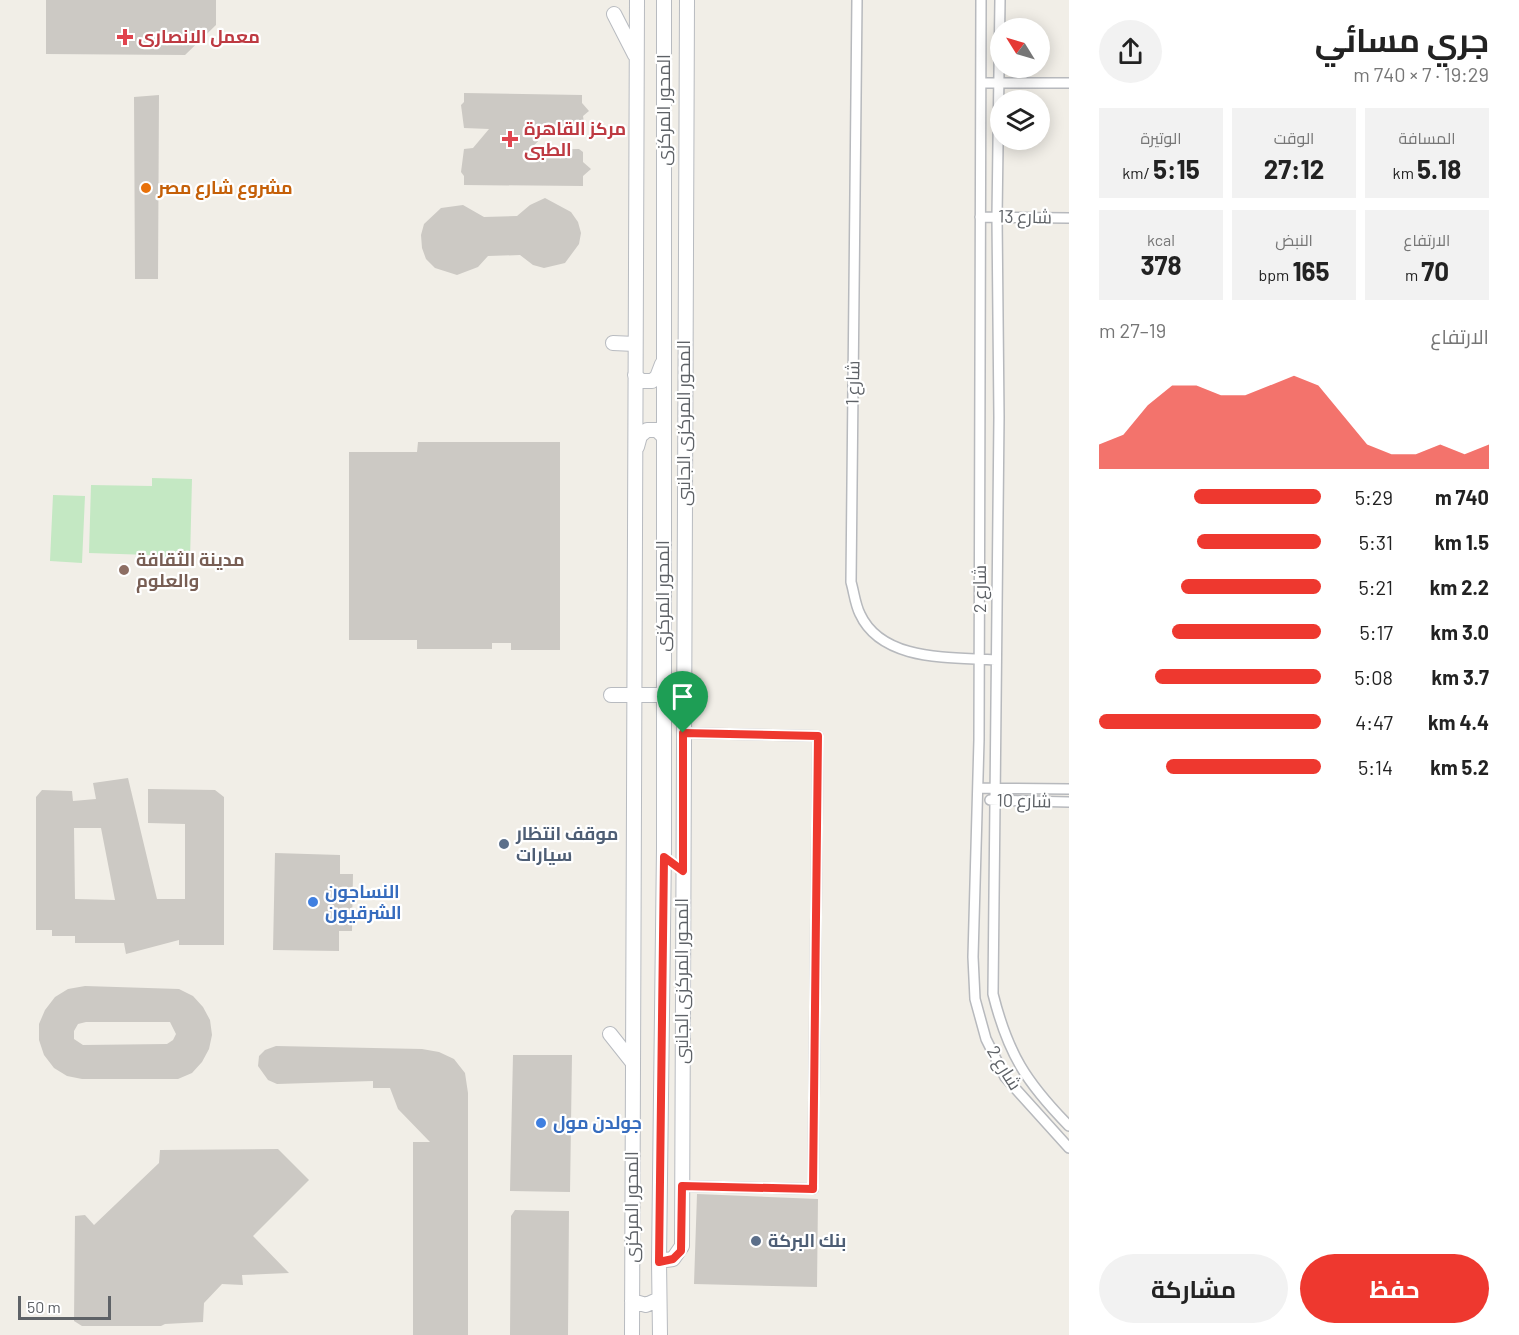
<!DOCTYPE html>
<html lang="ar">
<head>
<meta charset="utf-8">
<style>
	:root { --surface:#fff; --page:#f2f2f2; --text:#222; --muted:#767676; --accent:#ee382f }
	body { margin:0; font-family:Barlow,Cairo,sans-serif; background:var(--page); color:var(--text); direction:rtl; height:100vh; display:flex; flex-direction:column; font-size:22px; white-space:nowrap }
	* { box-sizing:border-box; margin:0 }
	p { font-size:20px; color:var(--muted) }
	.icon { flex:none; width:33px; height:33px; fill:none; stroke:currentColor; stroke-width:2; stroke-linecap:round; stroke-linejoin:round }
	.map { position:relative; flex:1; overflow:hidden; direction:ltr }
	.sheet { display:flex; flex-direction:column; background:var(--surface); width:450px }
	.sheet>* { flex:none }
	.needle { width:39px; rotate:307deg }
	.buttons { position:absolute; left:990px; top:18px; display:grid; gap:12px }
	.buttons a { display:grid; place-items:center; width:60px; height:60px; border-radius:50%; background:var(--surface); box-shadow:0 3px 15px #0003; font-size:30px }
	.scale { position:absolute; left:18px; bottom:15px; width:93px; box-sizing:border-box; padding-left:6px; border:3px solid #5e6267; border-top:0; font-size:16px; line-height:21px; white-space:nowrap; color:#5e6267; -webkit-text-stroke:4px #fff; paint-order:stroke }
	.pin { position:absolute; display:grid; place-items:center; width:51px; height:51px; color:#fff; margin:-62px -26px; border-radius:50% 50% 50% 0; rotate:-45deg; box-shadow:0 0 6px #0007 }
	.pin .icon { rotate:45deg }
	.round { display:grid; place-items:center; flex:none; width:63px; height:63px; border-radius:32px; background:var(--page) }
	.summary { display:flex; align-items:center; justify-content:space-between; height:102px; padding:0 30px }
	h1 { font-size:33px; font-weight:700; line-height:45px }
	.metrics { display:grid; grid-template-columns:repeat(3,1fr); gap:9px; height:102px; padding:6px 30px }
	.metrics div { display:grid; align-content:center; border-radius:0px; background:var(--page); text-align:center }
	.metrics b { font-size:26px; font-weight:700 }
	.metrics small { font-size:16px; font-weight:400 }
	.metrics p { font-size:16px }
	.chart { height:168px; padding:12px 30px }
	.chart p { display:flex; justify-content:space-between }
	.chart svg { width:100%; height:108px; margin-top:6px; fill:var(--accent); opacity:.7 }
	.primary-button { display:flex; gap:12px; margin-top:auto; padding:12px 30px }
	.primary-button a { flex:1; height:69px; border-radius:36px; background:var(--accent); color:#fff; font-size:24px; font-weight:700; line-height:69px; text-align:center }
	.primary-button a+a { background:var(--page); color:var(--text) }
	ul { padding:0 30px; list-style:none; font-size:20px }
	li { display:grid; grid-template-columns:96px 72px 1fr; align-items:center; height:45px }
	li i { height:15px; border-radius:8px; background:var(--accent) }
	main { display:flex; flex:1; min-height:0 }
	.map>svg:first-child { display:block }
</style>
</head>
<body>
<main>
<section class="sheet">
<div class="summary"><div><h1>جري مسائي</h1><p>19:29 · 7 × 740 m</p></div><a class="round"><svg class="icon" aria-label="share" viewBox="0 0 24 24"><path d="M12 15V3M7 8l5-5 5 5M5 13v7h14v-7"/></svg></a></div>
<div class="metrics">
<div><p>المسافة</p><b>5.18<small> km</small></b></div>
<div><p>الوقت</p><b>27:12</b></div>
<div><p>الوتيرة</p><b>5:15<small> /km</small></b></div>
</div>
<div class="metrics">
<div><p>الارتفاع</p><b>70<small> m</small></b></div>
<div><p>النبض</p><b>165<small> bpm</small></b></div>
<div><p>kcal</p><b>378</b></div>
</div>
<div class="chart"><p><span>الارتفاع</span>19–27 m</p>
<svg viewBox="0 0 160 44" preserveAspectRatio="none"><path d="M0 44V34L10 30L20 18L30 10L40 10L50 14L60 14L70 10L80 6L90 10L100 22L110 34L120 38L130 38L140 34L150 38L160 34V44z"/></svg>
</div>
<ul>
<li><b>740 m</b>5:29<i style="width:57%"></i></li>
<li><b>1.5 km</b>5:31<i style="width:56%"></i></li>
<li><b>2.2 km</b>5:21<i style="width:63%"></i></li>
<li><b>3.0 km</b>5:17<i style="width:67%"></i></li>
<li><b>3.7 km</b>5:08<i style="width:75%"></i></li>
<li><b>4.4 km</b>4:47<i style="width:100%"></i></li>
<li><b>5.2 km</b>5:14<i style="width:70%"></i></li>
</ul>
<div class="primary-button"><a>حفظ</a><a>مشاركة</a></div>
</section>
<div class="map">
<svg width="1069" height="1335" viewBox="0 0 1069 1335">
	<rect width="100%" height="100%" fill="#f1eee7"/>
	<path fill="#c4e8c3" d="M152 478 192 479 190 561 150 560V555L89 553 91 485 152 486Z
		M53 495 85 496 82 563 50 561Z"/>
	<path fill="#ccc9c4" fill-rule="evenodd" d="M46 0H216V25L185 55 46 54Z
		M464 93 582 95V103L589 111 583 116 584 123 580 128H528L540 139 530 150 579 149 583 152V162L591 169 583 176V186L464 185V176L461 172 464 149 473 148 489 129 464 128 461 105 464 102Z
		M159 95 158 279H135L134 97Z
		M545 198 571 212 578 222 581 233 579 244 565 263 544 268 533 265 520 255 488 256 478 267 457 275 435 268 426 259 422 248 421 235 424 224 441 208 463 205 484 217 517 216 530 205Z
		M418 442H560V650H511V643H492V649H417V640H349V452H417Z
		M128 778 157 899H185V824L148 823V789L215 790 224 797V945H179V940L126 954 124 943H75V936H52V930H36V797L42 790 72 791 73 801 96 799 93 783ZM74 828H101L115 900 75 899Z
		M275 853 340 855V874H353L352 931H339V951L273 950Z
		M85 986 179 989 193 996 203 1007 210 1020 212 1035 209 1049 202 1062 192 1073 178 1079H82L67 1076 54 1068 44 1055 39 1040V1024L45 1010 55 997 68 989ZM86 1022H170L176 1034 173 1040 167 1044 83 1045 74 1039V1031L78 1024Z
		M276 1046 422 1049 439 1052 454 1059 465 1073 468 1093V1335H413V1142H430L398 1109 390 1088H373V1081L277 1084 268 1080 258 1066 259 1056 265 1050Z
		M513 1055H572L570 1192 510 1191Z
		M278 1149 309 1180 253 1236 289 1273 242 1275 243 1285 222 1284 204 1303 203 1322 165 1324 161 1326H82L74 1321 75 1216 85 1215 94 1225 159 1163 160 1150Z
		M697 1194 818 1199 817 1287 694 1284Z
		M515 1210 569 1211 568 1335H510L511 1216Z"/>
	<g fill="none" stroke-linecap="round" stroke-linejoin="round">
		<g stroke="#b7b9bd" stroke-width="12">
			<path id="street" d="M857 0 851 582C854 592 855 604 860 614 882 662 951 657 995 660
				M981 0 979 740 973 957 975 999 986 1039 1005 1077 1069 1148
				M1000 0 997 217 999 417 993 994C1008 1054 1026 1082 1069 1126
				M981 83H1069
				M980 217 1069 218
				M978 788 1069 789
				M990 800 1069 802
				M682 1186 813 1189 818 736 683 733"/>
		</g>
		<g stroke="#b8bbc0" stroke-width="16">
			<path id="secondary" d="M614 14 635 55
				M613 343 635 344
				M635 375 641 381H652L657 377 662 364
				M637 447 640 436 647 430H657L663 436
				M611 695H663
				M610 1034 633 1063
				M659 1261 673 1259 682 1246 687 0
				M632 1301 646 1305 659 1299
				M632 1335 637 0
				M660 1335 659 1261 664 848V0"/>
		</g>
		<use href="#street" stroke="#fff" stroke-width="9"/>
		<use href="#secondary" stroke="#fff" stroke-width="14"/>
	</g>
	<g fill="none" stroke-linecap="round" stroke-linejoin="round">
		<g stroke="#fff" stroke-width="12">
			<path id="route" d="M683 733 818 736 813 1189 682 1186 681 1251 673 1259 659 1262 664 857 683 871Z"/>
		</g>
		<use href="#route" stroke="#ee382f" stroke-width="8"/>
	</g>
	<g fill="#e0444e" stroke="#fff" stroke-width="2">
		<path d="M122 28h6v6h6v6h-6v6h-6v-6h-6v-6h6z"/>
		<path d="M507 130h6v6h6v6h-6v6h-6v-6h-6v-6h6z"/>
	</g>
	<circle fill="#e8710a" stroke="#fff" stroke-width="2" cx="146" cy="188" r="6"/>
	<circle fill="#8d6e63" stroke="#fff" stroke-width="2" cx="124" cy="570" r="6"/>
	<g fill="#5c6f8a" stroke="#fff" stroke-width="2">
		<circle cx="504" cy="844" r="6"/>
		<circle cx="756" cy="1241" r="6"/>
	</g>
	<g fill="#3f7fe0" stroke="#fff" stroke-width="2">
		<circle cx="313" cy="902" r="6"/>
		<circle cx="541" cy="1123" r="6"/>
	</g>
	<g text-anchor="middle" stroke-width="4.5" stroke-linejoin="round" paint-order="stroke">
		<g font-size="18" font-weight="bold" fill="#be3a42" stroke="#fff" text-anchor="start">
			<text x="138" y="43">معمل الانصارى</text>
			<text x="524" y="135">مركز القاهرة<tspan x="524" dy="21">الطبى</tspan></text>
		</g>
		<g font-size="18" fill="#5e6267" stroke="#fff">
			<text transform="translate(664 110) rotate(-90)" y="6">المحور المركزى</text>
			<text transform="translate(1025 217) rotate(1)" y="6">شارع 13</text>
			<text transform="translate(853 383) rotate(-89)" y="6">شارع 1</text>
			<text transform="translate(684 423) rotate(-90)" y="6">المحور المركزى الجانبى</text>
			<text transform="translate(980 589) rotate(-90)" y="6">شارع 2</text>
			<text transform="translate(663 596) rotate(-90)" y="6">المحور المركزى</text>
			<text transform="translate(1024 801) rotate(1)" y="6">شارع 10</text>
			<text transform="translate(682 981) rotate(-90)" y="6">المحور المركزى الجانبى</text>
			<text transform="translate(1004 1068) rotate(58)" y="6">شارع 2</text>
			<text transform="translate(632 1207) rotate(-90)" y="6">المحور المركزى</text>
		</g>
		<g font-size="18" font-weight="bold" fill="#c56008" stroke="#fff" text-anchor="start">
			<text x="158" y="194">مشروع شارع مصر</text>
		</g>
		<g font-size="18" font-weight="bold" fill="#785e54" stroke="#fff" text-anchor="start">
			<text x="136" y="566">مدينة الثقافة<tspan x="136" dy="21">والعلوم</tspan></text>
		</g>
		<g font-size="18" font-weight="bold" fill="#4e5e75" stroke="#fff" text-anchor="start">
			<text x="516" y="840">موقف انتظار<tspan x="516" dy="21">سيارات</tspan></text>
			<text x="768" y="1247">بنك البركة</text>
		</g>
		<g font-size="18" font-weight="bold" fill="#366cbe" stroke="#fff" text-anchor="start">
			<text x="325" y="898">النساجون<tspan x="325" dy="21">الشرقيون</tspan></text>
			<text x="553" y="1129">جولدن مول</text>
		</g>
	</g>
</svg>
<div class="buttons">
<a><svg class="needle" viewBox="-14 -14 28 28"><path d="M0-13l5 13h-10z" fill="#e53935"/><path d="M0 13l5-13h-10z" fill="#767676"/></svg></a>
<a><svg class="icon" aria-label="layers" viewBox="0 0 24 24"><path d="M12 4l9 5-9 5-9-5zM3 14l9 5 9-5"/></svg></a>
</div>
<div class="scale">50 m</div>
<div class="pin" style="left:683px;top:733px;background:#1e9e55"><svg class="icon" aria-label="arrive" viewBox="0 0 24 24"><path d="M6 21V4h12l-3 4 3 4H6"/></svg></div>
</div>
</main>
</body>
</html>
